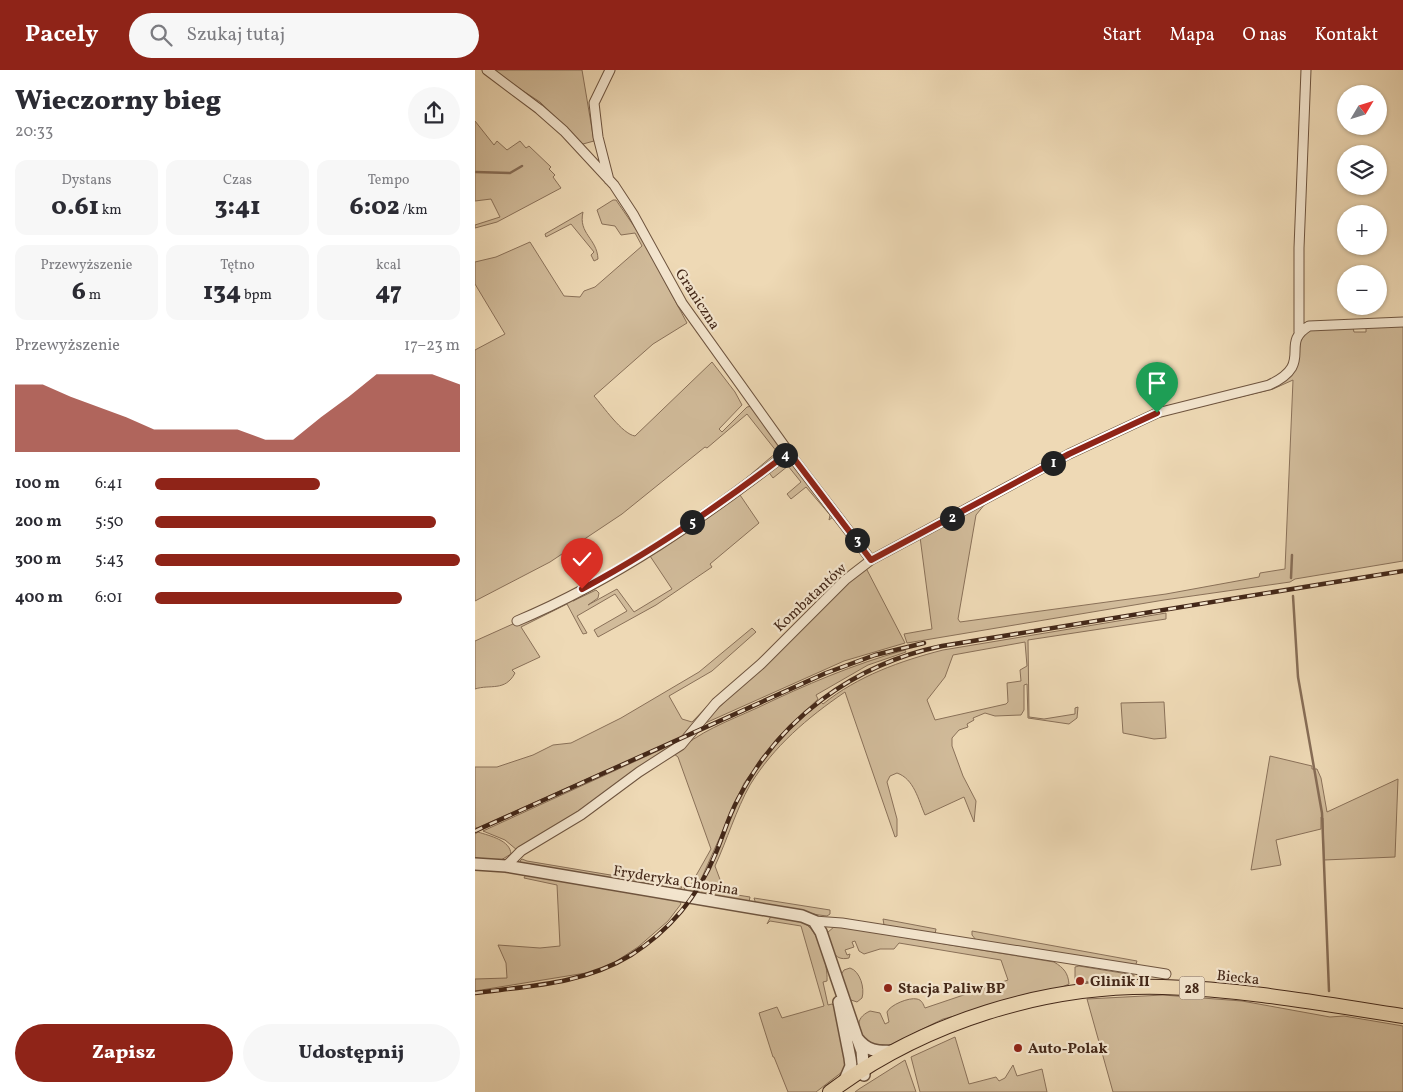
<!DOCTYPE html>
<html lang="pl">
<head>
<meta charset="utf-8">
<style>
	:root { --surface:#fff; --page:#f7f7f7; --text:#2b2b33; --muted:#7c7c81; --accent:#8f2418 }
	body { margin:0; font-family:Vollkorn,serif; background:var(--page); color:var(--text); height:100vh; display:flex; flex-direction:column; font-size:19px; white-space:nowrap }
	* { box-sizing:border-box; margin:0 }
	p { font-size:16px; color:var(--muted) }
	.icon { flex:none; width:28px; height:28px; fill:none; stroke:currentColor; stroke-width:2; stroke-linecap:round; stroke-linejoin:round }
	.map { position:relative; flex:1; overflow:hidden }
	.drawer { display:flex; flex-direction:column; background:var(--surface); width:475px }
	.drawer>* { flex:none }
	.needle { width:32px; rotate:52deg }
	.fabs { position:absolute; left:862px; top:15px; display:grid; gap:10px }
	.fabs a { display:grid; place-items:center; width:50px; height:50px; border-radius:50%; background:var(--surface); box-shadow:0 1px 4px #0004; font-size:25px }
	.pin { position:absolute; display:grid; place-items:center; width:42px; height:42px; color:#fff; margin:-51px -21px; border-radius:50% 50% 50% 0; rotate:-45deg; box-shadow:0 0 5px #0007 }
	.pin .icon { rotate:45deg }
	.km { position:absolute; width:25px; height:25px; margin:-12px; border-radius:50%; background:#222; color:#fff; font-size:14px; line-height:25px; text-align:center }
	.round { display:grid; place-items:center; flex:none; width:52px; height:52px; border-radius:26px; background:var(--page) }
	.summary { display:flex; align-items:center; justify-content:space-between; height:85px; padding:0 15px }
	h1 { font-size:28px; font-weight:800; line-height:38px }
	.stats { display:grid; grid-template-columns:repeat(3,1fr); gap:8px; height:85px; padding:5px 15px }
	.stats div { display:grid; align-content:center; border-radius:12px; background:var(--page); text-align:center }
	.stats b { font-size:25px; font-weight:800 }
	.stats small { font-size:14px; font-weight:400 }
	.stats p { font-size:14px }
	.chart { height:140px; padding:10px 15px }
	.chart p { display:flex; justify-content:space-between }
	.chart svg { width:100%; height:90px; margin-top:5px; fill:var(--accent); opacity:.7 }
	.button { display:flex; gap:10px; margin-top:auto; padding:10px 15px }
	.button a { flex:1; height:58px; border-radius:30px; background:var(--accent); color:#fff; font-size:20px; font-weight:800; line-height:58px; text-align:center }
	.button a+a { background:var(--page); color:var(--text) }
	ul { padding:0 15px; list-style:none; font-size:16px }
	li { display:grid; grid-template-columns:80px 60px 1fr; align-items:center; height:38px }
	li i { height:12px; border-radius:6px; background:var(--accent) }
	header { display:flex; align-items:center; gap:30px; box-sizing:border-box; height:70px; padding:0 25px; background:var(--accent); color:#fff }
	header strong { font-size:24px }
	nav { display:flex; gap:28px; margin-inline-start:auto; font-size:18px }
	.search { width:350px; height:45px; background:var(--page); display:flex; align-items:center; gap:12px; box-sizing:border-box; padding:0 18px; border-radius:28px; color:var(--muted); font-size:19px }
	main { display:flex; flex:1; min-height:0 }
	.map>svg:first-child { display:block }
</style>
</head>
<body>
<header>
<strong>Pacely</strong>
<div class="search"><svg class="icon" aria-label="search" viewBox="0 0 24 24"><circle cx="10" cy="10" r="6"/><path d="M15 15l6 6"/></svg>Szukaj tutaj</div>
<nav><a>Start</a><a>Mapa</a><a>O nas</a><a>Kontakt</a></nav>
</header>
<main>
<section class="drawer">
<div class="summary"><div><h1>Wieczorny bieg</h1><p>20:33</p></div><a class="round"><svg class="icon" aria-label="share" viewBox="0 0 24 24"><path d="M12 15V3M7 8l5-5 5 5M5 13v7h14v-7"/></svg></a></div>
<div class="stats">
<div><p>Dystans</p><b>0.61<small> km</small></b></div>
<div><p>Czas</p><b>3:41</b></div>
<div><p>Tempo</p><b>6:02<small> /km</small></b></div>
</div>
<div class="stats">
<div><p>Przewyższenie</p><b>6<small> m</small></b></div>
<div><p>Tętno</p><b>134<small> bpm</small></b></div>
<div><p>kcal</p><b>47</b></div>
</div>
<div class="chart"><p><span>Przewyższenie</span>17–23 m</p>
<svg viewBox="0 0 160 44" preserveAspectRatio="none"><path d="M0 44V11L10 11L20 17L30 22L40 27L50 33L60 33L70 33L80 33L90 38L100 38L110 27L120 17L130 6L140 6L150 6L160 11V44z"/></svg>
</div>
<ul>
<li><b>100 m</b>6:41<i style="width:54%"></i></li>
<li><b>200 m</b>5:50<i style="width:92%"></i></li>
<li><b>300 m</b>5:43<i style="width:100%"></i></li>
<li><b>400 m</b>6:01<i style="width:81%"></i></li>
</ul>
<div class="button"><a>Zapisz</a><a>Udostępnij</a></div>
</section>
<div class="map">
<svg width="928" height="1022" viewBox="0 0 928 1022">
	<rect width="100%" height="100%" fill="#eed9b5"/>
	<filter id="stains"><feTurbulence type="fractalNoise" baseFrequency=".004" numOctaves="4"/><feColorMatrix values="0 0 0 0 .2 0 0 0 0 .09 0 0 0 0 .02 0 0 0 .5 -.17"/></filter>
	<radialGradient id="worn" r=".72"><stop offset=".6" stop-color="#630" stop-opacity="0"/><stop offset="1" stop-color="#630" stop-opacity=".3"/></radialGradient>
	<path fill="#d1bb9a" stroke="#8a7159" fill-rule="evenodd" d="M16 0H107L119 71 108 74 65 32Z
		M0 51 19 75 22 71 32 80 45 71 51 78 54 76 76 97 74 99 80 105 78 107 86 118 22 152 0 158V155L25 147 16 129 0 131Z
		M138 130H141L165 165 212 253 178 274 119 326C128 336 147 364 160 366L237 292 260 322 267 335 244 359 247 362 272 337 277 336 309 379 307 383 262 416 302 382 272 344 232 378 230 377 147 444 75 492 0 531V280L30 264 0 214V192L21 187 55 172 89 226 105 227 109 221 120 217 167 176 160 163 146 165 140 156 127 154 122 140Z
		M108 142C103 164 122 168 123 189L119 191 116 185 119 182 96 154 71 167 70 164Z
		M928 254V491L820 509 815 512 689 530 432 573 429 564 457 559 445 467 583 393 582 395 510 434 501 445 483 549 485 552 691 524 784 507 785 503 810 499 818 310 798 319 670 350 786 319 822 296 824 288 825 272 833 259 878 258 879 262H891V257Z
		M314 387 358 447 354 450 355 445 331 417 316 429 312 424 326 412 313 396 298 408 292 400Z
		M263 422 284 453 235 494 237 497 181 535 123 567 119 560 152 541 140 524 102 546 112 563 108 564 92 534 46 557 65 587 37 600 40 603C30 622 15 614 0 619V571L127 514 98 531 121 520 124 523 123 528 113 535 142 519 159 542 197 519 173 483Z
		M391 498 430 573 369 591 226 655 374 510Z
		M691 543V549L553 570 554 647 569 649 600 644V638L603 637 602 648 594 654 553 648 552 614 549 615V640L546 645 520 646 510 643 498 648 499 650 492 654 493 657 484 660 477 668V676L488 706 501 731 499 752 489 727 450 745C443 729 439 709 422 703L415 706 412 712 422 749V766L420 767 370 622C332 648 299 676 275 715 261 740 252 770 240 796L250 823 275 827 274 832 221 824C240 790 250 752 269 719 288 685 316 656 346 632L348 634C383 606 425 591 468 580ZM550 572 552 596 545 600 546 611 532 613 533 632 531 634 460 650 452 630 470 607 478 585Z
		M277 558 281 562 237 601 194 626 207 649 217 652 245 623 246 624 213 664 2 758 0 757V697H22L58 685 78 675 96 673 146 648 224 602Z
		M430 580 431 582 393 595 341 625 343 629 305 665 269 713 223 816 219 823 210 822 209 817 214 818 236 779 203 687 199 684C225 661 251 652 282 638 330 615 379 594 430 580Z
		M689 632 691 668 679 669 648 663 646 633Z
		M209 669 124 728 42 780 30 770 8 761Z
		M795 686 837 696V699H842L846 708 852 742 923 709 920 787 849 790 848 748 846 747V759L801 770 806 795 776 800Z
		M3 762C15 766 35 770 36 784L26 790 0 788V764Z
		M47 789 52 791 207 817 204 821 46 794 45 791Z
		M51 804 204 830 206 834 193 851 163 877 140 892 117 902 0 921V909L32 908 31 893 23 875 65 878 85 876 82 815 49 808Z
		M279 828 355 840V844L352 846 344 845 281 834Z
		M296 846C306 848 318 848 327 852 344 859 353 895 352 911L348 912 353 935 357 934 361 938 371 993 367 1002 341 1022H313L299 987H298L284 943 302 937 307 948 349 936 326 856 295 851 292 854Z
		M408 849 461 859 460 864 409 855Z
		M360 856 579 892C589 898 593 903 594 914L578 921 468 949 411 977 390 973C384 960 378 949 395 941L405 943 410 954 414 952 412 942C415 935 434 927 442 929 447 930 448 934 450 938L533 910 526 890 424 873 419 879H405L389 884 384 881 380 871 377 872 379 877 370 880 372 885 375 884 374 888C357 892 356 876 352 863Z
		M497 861 662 891 661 894 658 896 501 870 497 865Z
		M604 896 659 905V908L608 912V909L600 910V897Z
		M375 898C385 901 390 918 387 928L382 932 373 929 365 906 369 900Z
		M688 925 767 931 855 947 869 946 928 956V1022H638L612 929Z
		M480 967 494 1014 521 1007 524 1011 530 1008 538 995 542 1006 567 999 572 1022H445L436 987Z
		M430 990 441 1022H380L384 1019Z"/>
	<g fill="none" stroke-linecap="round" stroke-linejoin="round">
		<path stroke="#876d56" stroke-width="2.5" d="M0 102 35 103 47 96
			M816 508 817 485
			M818 526 823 607 847 743 854 921"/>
		<g stroke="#6e543f" stroke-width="11">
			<path id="minor" d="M12 0 64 39 89 61 139 115 158 144 207 233 318 388 396 490
				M134 110 123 67 119 33 135 0
				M824 262V178L831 0
				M42 551C140 510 230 447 314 382
				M31 796 46 781 106 745 164 702 206 675 241 633 286 594 370 510 396 490 594 384 682 343 794 315C841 293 803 274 834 256L928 252
				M339 851 367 853 691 904"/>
		</g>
		<g stroke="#6e543f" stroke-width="14">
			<path id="tertiary" d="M0 794 31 796 327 846 339 851 346 862 382 968C392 981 402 982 418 981
				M364 932 375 988 376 996 369 1012
				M383 970 387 981 389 1005"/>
		</g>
		<g stroke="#432718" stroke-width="16">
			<path id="primary" d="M355 1022C449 952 570 914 688 917 768 919 849 934 928 946"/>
		</g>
		<use href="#minor" stroke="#f4e6cf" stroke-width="9"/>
		<use href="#tertiary" stroke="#f4e6cf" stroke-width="11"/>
		<use href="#primary" stroke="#eed9b5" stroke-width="14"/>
		<g stroke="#432718" stroke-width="4.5">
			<path id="rail" d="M0 761 351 603 400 585 449 573
				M0 923C54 916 109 914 156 885 194 861 223 826 240 785 248 767 253 747 263 729 304 649 379 594 467 576L928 501"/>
		</g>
		<use href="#rail" stroke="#f4e6cf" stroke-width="2.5" stroke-dasharray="8" stroke-linecap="butt"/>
	</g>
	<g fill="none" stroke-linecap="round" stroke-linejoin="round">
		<g stroke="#fff" stroke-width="10">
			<path id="route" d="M107 519C180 480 248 433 314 382L396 490 594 384 682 343"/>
		</g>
		<use href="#route" stroke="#8f2418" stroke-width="6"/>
	</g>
	<g fill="#8f2418" stroke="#f4e6cf" stroke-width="2">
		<circle cx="605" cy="911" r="5"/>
		<circle cx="413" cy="918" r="5"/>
		<circle cx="543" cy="978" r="5"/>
	</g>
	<g text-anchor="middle" stroke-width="4.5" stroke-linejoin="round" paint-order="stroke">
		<rect fill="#f4e6cf" stroke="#78604f" stroke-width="1" x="704.5" y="906.5" width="25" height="23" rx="4"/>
		<g font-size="14" font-weight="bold" fill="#432718">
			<text x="717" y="923">28</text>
		</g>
		<g font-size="15" fill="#432718" stroke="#f4e6cf">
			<text transform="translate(223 229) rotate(57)" y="5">Graniczna</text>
			<text transform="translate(335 527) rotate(-43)" y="5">Kombatantów</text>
			<text transform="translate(201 810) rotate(9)" y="5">Fryderyka Chopina</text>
			<text transform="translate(763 907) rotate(6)" y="5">Biecka</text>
		</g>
		<g font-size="15" font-weight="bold" fill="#432718" stroke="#f4e6cf" text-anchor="start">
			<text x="615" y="916">Glinik II</text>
			<text x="423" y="923">Stacja Paliw BP</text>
			<text x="553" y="983">Auto-Polak</text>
		</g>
	</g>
	<rect width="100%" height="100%" filter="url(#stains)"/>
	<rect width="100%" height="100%" fill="url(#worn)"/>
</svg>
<div class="fabs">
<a><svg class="needle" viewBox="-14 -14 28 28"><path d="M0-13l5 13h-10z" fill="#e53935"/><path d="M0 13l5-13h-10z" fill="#7c7c81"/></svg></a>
<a><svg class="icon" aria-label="layers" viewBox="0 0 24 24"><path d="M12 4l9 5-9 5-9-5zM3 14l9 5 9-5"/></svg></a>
<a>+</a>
<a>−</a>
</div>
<div class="pin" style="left:682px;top:343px;background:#1e9e55"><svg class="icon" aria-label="arrive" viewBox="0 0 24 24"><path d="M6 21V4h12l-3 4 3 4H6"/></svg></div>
<div class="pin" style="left:107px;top:519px;background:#d93025"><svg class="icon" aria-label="check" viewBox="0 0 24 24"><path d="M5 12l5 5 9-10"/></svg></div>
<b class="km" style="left:578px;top:393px">1</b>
<b class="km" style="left:477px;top:448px">2</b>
<b class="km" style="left:382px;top:470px">3</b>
<b class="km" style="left:310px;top:385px">4</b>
<b class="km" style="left:217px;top:452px">5</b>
</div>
</main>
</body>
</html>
